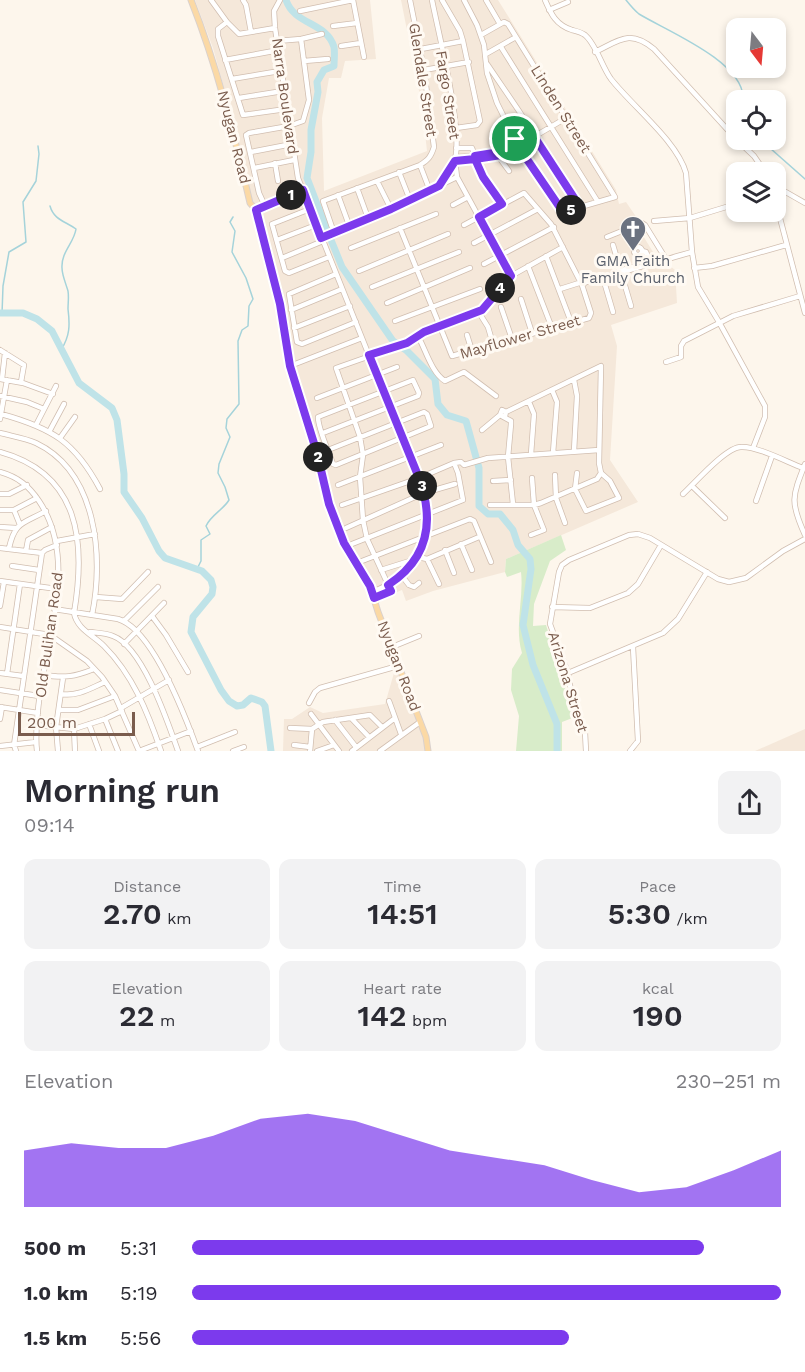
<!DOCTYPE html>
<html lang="en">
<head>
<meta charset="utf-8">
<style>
	:root { --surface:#fff; --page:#f2f2f3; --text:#2b2b33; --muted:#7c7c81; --accent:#7c3aed }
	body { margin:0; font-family:"Work Sans",sans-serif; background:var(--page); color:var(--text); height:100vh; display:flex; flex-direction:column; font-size:22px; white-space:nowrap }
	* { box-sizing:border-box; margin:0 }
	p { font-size:20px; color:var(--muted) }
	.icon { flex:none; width:33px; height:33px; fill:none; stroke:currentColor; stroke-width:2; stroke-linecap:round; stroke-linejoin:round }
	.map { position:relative; height:751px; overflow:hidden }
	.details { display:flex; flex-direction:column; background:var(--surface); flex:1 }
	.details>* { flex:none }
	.needle { width:39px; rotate:164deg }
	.tools { position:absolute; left:726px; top:18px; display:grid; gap:12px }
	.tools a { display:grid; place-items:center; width:60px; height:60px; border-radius:12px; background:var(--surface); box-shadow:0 3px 9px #0003; font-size:30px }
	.scale { position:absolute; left:18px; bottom:15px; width:117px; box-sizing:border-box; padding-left:6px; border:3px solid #7a5c4d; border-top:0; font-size:16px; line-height:21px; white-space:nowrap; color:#7a5c4d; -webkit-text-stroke:4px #fffaf3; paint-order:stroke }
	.pin { position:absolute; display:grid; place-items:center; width:51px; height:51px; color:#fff; margin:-26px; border:3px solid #fff; border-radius:50%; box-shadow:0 2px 6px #0007 }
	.km { position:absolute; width:30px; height:30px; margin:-15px; border-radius:50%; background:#222; color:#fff; font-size:16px; line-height:30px; text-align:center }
	.round { display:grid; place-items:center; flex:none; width:63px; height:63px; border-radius:12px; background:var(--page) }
	.head { display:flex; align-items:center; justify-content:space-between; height:102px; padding:0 24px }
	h1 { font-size:33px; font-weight:600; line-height:45px }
	.figures { display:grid; grid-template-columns:repeat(3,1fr); gap:9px; height:102px; padding:6px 24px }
	.figures div { display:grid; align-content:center; border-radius:12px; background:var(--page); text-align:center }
	.figures b { font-size:30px; font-weight:600 }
	.figures small { font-size:16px; font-weight:400 }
	.figures p { font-size:16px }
	.chart { height:168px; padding:12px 24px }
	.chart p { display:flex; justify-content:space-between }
	.chart svg { width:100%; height:108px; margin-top:6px; fill:var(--accent); opacity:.7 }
	ul { padding:0 24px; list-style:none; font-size:20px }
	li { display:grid; grid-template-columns:96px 72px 1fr; align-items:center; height:45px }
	li i { height:15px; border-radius:8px; background:var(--accent) }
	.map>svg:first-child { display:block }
</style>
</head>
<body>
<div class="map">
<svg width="805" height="751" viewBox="0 0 805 751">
	<rect width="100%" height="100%" fill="#fdf6ec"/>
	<path fill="#f5e8da" d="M195 0H370L376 59 345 61 341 78H329L322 118 324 191 427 151 422 106 401 0H498L616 190 619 204 626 202 639 221 637 226 653 252 675 270 677 303 611 325 617 346 610 460 638 502 506 559 505 572 433 591 406 601 402 590 385 597 378 604 373 585 348 540 333 504 312 427 295 376 279 287 260 213 263 211 259 204 255 206 252 203 225 91 213 48Z
		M396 666 425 737 427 751H283L284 719H292L310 707 323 713 385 704Z
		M805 729V751H755Z"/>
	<path fill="#d8ecc9" d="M561 535 566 550 550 561 534 604 533 626 546 625 575 717 562 722V751H516L519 716 511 690 512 669 522 653C514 626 524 599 521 572L507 577 505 572 506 559Z"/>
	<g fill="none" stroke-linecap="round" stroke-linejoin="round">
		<path stroke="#a5d3da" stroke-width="1.5" d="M626 0C630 5 634 10 639 14 667 31 742 61 743 97
			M761 140 805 179
			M50 206C54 220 65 221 76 229 74 243 61 252 62 268 62 275 66 284 68 291 69 297 68 303 68 309 70 325 70 336 61 350
			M2 314 3 286 9 252 26 242 23 202 36 181 39 154 38 146
			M197 569 201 561V540L210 534 206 526C211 515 223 510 229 500L225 487 218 473 219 464 230 437 226 428 227 419 239 404 238 341 242 330 248 326 249 306 253 299 246 278 232 252 235 231 230 222 233 217"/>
		<path stroke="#bfe3e8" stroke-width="7" d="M286 0C294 25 327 22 334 47 335 53 334 60 334 66L324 70 317 82 318 92 311 130V152L307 178 327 230
			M331 240 342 267 393 341 406 350 435 379 438 404 447 415 466 421 479 468V506L488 514H500L513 530 518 545 530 559 531 569 523 625 533 665 557 724V751
			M0 313H23L37 319 52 331 79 383 112 408 117 420 124 474V492L142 518 159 551 165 558 202 571 211 580 213 587 212 594 193 617 191 632 221 690 229 701 237 706 243 705 251 698 262 702 265 706 271 751"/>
		<g stroke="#d1beb0" stroke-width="6">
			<path id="minor" d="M211 0 227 22 239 34 275 28
				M243 0 246 5 251 32
				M280 0 274 11 275 28 298 178 424 493C431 541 420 573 372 592
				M432 0C438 32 465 136 454 162 451 170 444 178 439 186
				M442 0 460 31 463 41 480 121 477 125 456 128
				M464 0 477 25 484 45 487 73 497 103 515 139
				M486 0 500 24
				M545 0C551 14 556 25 572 30 576 31 581 32 585 35 596 44 602 67 611 79 633 107 677 141 686 173L692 252 698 287 719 322 765 406V417L753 448
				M549 10 568 2
				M300 11 353 0 364 57
				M227 22 218 29V36L243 115 286 109
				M333 26 357 23
				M481 35 504 22 508 24 615 197 563 212 522 151
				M277 41 301 39 322 34
				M341 46 361 43
				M501 47 598 202
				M421 49 463 41
				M595 52C620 40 630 29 654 49L736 139
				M486 54 516 37
				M225 60 279 50
				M304 61 328 59
				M487 64 519 111 580 207
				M424 70 469 62
				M232 79 280 71
				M239 98 283 91
				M511 145a7 7 0 1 1 14 0a7 7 0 1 1-14 0Z
				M737 140 754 156 765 172
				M525 142 566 118
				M456 148H472L483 177 502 204
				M251 152 292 144
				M498 156 509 171
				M455 157 475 156
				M455 161 457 177 511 276
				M455 161 488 158 514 151
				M275 163 278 181
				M420 165 430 191
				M254 168 294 160
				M399 172 410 200
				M377 181 391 209
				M357 188 368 218
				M776 192 784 191 805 203
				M338 195 349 225
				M776 203 805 313
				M453 205 468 197
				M265 206 259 193 246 135 249 133 289 126 303 121 309 100 301 39
				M310 209 272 224 285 271 289 273 329 257
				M256 210 303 190
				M654 221 690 218 736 204
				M464 225 524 193 551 224 582 285 586 282C622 273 656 262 692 252
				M400 228 452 356 589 318 591 313 582 285
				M334 233 323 201 420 165C428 160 431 157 434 147L424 70 410 0
				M607 237 642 223 645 225 666 259
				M321 238 391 209 457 177
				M277 240 316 225
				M474 243 538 209
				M613 245 631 306
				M634 251a4 4 0 1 1 8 0a4 4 0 1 1-8 0Z
				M351 248 436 214
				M642 251 646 252 651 263
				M546 256 571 322
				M282 258 323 241
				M484 264 554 227
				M528 266 552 328
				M694 268 712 266 786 245
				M359 271 448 234
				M619 271 637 266
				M336 274 289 294 297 342 302 344 356 322
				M603 278 613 312
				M372 287 459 252
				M560 289 579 283
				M521 299 532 333
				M387 303 470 268
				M501 307 512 339
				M291 310 342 289
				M478 311 488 327 493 344
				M395 321 480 289
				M294 328 350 306
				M467 335 472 351
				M419 338C426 351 432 373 445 381L464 372 496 396
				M0 350 24 365 21 382
				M666 362 681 357V346L684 341 733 316 800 296
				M290 366 362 338
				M0 379 23 383 53 394
				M2 379 5 353
				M552 390 557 402 553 453
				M0 396 27 402 44 409
				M317 398 397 367
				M529 402 534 414 531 454
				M506 412 601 366 599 463 601 473
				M1 414C52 428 75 442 100 489
				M505 416 506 412 502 410 500 415 511 421V424L508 457 513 504
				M0 419 7 380
				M36 425 56 386
				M482 430 500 415
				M49 432 64 404
				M0 433C11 436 25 438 36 443 97 472 104 557 92 615
				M323 433 418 396 419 393 413 380 318 417C318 429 329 452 333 464L336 465 431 426 427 414 424 412 328 450
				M60 438 75 417
				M574 451 577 396 574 380
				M0 452C80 474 86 542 74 613 77 629 93 635 104 646 133 675 148 713 161 751
				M805 464C792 497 790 502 805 535
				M0 472C18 477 29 486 39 501 80 562 44 643 38 710 37 724 35 737 37 751
				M577 473 575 489 586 511 619 498 610 481 601 473
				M555 475 556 498 565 523
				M493 481 511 480
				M338 485 441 445
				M692 486 725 518
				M0 494H9L27 485
				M683 494C695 483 726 447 741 447 757 446 787 462 803 468
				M756 501 772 456
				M342 505 419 478 454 463 461 462 464 465 488 458 599 450
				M490 505H534L541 503 597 479 601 473
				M0 510H14L37 498
				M14 510 20 525
				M0 527 16 528
				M346 528 424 493 455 484
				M531 535 544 530 534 505 532 478
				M57 541 95 534
				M352 544 463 500 458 473 454 463
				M461 544 472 570
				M0 548 42 553
				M9 548C15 521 23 524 46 511
				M445 550 454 573
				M26 551 28 540 52 527
				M418 557 427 559 479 537
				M427 559 439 584
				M362 561 470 519 474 521 491 562
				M12 566 39 570
				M381 570 416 559
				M402 576 409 585 414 587 419 583
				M0 581 57 589
				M96 597 122 599 148 572
				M374 598 391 591 367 539 363 520 360 477 363 455 360 437 336 368 407 343 424 332 482 310 511 276 563 247
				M0 606 4 582
				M552 607 590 608 628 593 638 584 661 545
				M54 609 118 619C153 629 186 718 198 751
				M152 616 166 635 188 672
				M124 621 158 587
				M0 627 50 635 87 661 102 677 115 696 139 751
				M90 632C98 633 106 633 113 636 143 647 168 723 178 751
				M124 644 164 603
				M392 647 419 636
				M0 673 23 676
				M568 673 663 633 678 619 707 572
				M7 674 20 584
				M43 675C65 678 74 677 94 669
				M0 690 39 696
				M61 694C77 697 91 688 105 682
				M389 701 401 734
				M309 703 315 692 320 688 398 666
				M0 707 38 713
				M121 708 169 680
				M59 710H78L115 696
				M311 714 339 751
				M0 719 2 707
				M105 719 118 751
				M352 719 369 737
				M335 720 356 747
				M89 724 99 751
				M37 725 74 729 105 719 122 711
				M290 728 312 729
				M74 729 75 751
				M294 745 310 747
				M0 746 36 742
				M197 747 235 732
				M16 751 14 745 42 553 45 550 57 545
				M58 751 56 727 63 678
				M139 751 191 731
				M233 751 244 747
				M310 751 312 729 323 722 370 715 382 727
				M317 751 334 745
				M352 751 395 718
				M380 751 420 722
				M586 751 585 732 571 691 568 673 550 624 559 572 562 565 569 560 629 535 638 534 650 538 718 579 729 582 746 578 783 551 805 539
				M630 751 638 741 633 647"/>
		</g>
		<g stroke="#dad1cd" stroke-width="7">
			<path id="major" d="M191 0C217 66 234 134 250 203L256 210 260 224 280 304 290 366 317 453 329 504 343 543 370 586 378 612 426 737 428 751"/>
		</g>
		<use href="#minor" stroke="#fff" stroke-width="4.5"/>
		<use href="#major" stroke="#fbd9a5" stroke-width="5"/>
	</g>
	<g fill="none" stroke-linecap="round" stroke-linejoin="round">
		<g stroke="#fff" stroke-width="12">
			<path id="route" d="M515 139 506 151 475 156V159L455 161 439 186 391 209 321 238 303 190 256 210 280 304 290 366 317 453 329 504 344 543 370 586 374 598 391 591 388 585C428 559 435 522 419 478L369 355 407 343 424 332 482 310 511 276 479 217 502 204 483 177 475 159 522 152 563 212 580 207 535 138 525 142 522 139H515"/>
		</g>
		<use href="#route" stroke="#7c3aed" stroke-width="8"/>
	</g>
	<defs>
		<g id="church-pin" transform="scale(1.35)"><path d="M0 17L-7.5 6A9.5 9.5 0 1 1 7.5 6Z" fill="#6b7280" stroke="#fffaf3"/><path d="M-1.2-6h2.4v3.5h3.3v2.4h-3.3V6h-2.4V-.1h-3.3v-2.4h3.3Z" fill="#fff"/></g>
	</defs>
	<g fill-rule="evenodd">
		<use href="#church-pin" x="633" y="229"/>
	</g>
	<g text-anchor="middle" stroke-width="6" stroke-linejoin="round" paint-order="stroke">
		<g font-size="15" fill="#7a5c4d" stroke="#fffaf3">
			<text transform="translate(423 80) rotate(81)" y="5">Glendale Street</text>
			<text transform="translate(448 95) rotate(81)" y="5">Fargo Street</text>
			<text transform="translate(285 96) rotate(82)" y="5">Narra Boulevard</text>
			<text transform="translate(561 109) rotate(58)" y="5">Linden Street</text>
			<text transform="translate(234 137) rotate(76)" y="5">Nyugan Road</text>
			<text transform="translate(520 337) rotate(-16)" y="5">Mayflower Street</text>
			<text transform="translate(49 635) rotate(-82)" y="5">Old Bulihan Road</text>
			<text transform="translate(399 666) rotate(69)" y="5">Nyugan Road</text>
			<text transform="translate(568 682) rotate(73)" y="5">Arizona Street</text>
		</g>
		<g font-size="15" fill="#5b616d" stroke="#fffaf3">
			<text x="633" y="266">GMA Faith<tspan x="633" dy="17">Family Church</tspan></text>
		</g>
	</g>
</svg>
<div class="tools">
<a><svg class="needle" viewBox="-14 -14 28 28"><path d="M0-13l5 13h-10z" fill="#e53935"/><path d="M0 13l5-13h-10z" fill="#7c7c81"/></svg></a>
<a><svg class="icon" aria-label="locate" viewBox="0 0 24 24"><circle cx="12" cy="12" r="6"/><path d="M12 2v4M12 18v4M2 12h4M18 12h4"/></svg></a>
<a><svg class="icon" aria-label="layers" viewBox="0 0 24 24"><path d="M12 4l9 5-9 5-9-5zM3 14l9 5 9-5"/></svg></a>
</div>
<div class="scale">200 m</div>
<div class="pin" style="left:515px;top:139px;background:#1e9e55"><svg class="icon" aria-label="arrive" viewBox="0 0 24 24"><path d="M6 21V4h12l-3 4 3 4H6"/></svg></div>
<b class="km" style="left:291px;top:195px">1</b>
<b class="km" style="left:318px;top:457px">2</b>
<b class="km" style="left:422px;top:486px">3</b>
<b class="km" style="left:500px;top:288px">4</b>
<b class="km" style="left:571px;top:210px">5</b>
</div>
<section class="details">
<div class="head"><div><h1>Morning run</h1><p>09:14</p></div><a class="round"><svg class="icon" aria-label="share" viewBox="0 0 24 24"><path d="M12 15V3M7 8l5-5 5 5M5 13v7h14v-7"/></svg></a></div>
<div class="figures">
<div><p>Distance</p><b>2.70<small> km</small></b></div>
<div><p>Time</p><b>14:51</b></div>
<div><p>Pace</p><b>5:30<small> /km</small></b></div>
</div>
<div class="figures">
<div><p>Elevation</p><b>22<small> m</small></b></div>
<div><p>Heart rate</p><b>142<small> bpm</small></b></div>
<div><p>kcal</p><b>190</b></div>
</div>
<div class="chart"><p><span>Elevation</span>230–251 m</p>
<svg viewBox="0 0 160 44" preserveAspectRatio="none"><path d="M0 44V21L10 18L20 20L30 20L40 15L50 8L60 6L70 9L80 15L90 21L100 24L110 27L120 33L130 38L140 36L150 29L160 21V44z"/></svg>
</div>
<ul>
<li><b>500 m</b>5:31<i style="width:87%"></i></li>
<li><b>1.0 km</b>5:19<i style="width:100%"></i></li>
<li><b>1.5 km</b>5:56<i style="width:64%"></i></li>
</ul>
</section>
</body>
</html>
